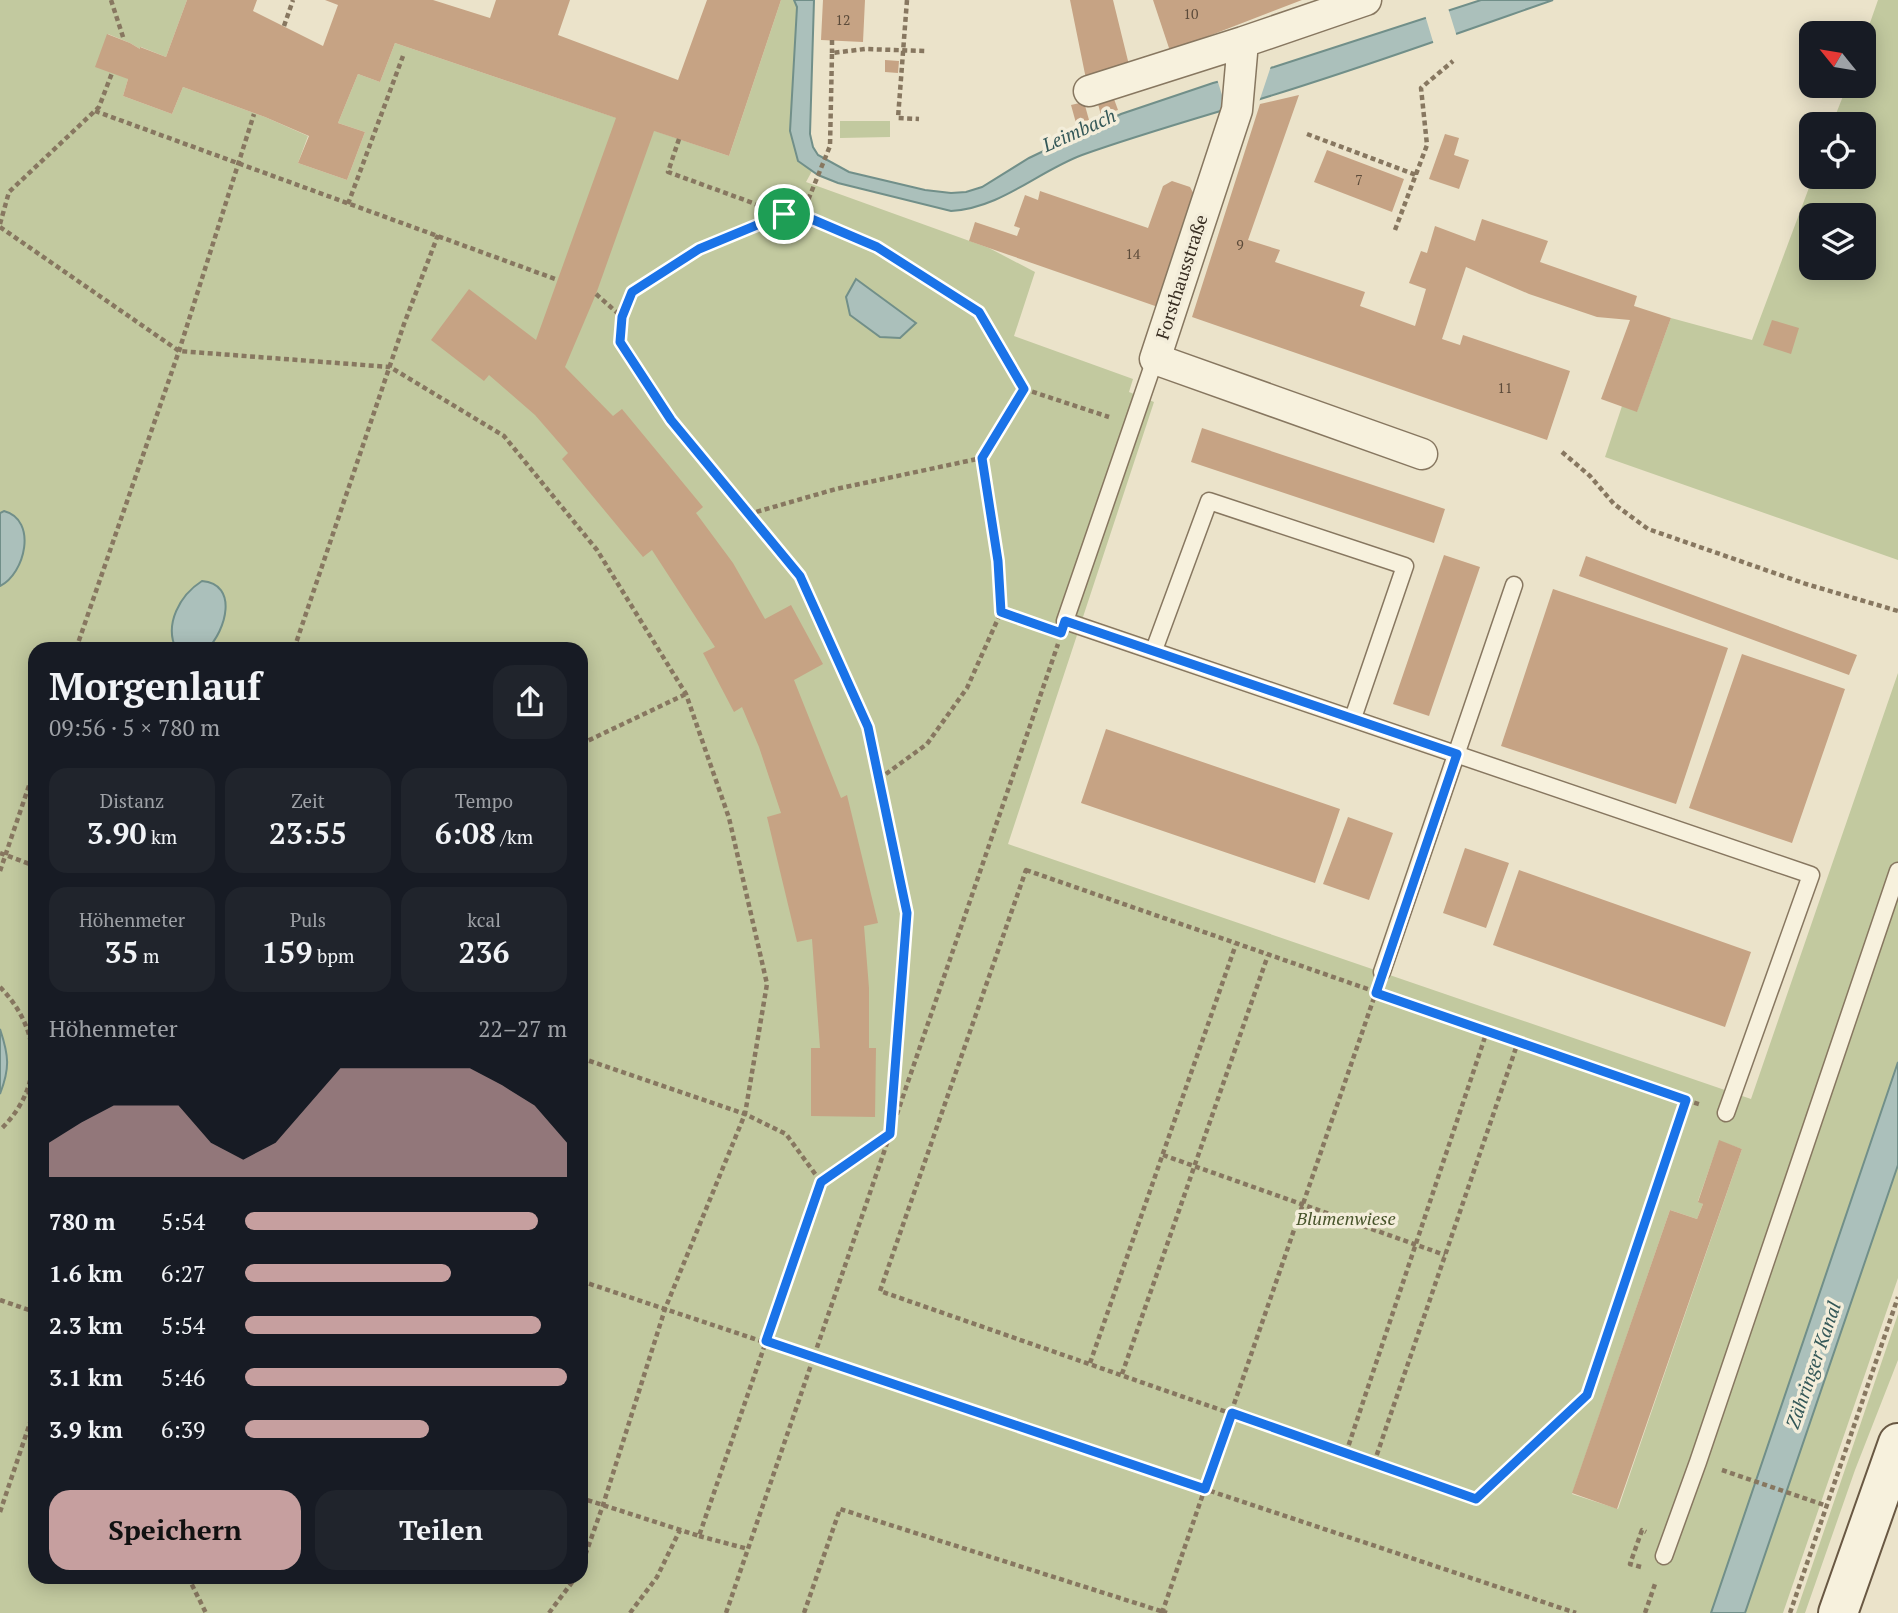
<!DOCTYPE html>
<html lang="de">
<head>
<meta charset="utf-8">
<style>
	:root { --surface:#171b24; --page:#20242c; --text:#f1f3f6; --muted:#9ea1a6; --accent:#c69f9f }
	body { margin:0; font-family:"PT Serif",serif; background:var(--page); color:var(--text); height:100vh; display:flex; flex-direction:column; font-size:26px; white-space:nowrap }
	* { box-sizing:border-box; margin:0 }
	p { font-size:23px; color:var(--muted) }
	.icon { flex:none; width:38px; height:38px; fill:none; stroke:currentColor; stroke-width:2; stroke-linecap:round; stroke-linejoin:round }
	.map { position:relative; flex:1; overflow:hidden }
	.details { position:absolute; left:28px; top:642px; width:560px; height:942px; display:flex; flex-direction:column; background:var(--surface); border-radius:21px; box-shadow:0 4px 18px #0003 }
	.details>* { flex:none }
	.needle { width:46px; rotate:300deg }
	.buttons { position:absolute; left:1799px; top:21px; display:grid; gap:14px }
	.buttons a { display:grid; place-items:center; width:77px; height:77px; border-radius:14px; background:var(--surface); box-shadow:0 4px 18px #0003; font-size:35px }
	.pin { position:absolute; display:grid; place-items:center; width:60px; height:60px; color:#fff; margin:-30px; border:4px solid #fff; border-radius:50%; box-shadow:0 2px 7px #0007 }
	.round { display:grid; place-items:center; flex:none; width:74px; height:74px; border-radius:21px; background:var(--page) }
	.head { display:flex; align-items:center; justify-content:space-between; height:119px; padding:0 21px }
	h1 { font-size:38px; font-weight:700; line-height:52px }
	.metrics { display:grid; grid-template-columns:repeat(3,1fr); gap:10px; height:119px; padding:7px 21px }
	.metrics div { display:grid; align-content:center; border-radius:18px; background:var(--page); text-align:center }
	.metrics b { font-size:30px; font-weight:700 }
	.metrics small { font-size:19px; font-weight:400 }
	.metrics p { font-size:19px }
	.chart { height:196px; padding:14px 21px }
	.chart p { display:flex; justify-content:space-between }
	.chart svg { width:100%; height:126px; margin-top:7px; fill:var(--accent); opacity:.7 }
	.button { display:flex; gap:14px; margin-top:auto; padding:14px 21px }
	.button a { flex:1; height:80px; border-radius:21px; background:var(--accent); color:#111; font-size:28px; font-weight:700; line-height:80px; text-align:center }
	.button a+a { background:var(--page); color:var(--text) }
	ul { padding:0 21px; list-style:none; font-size:23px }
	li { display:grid; grid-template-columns:112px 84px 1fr; align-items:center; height:52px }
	li i { height:18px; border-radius:9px; background:var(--accent) }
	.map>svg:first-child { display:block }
</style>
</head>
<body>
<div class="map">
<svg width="1898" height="1613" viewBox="0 0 1898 1613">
	<rect width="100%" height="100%" fill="#ebe3ca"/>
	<path fill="#c2c99f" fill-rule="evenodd" d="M0 0H187L166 57 141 47 140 49 130 43 108 34 128 79 123 96 172 114 183 87 265 117 308 136 298 163 347 180 365 132 338 123 358 74 380 82 395 43 729 156 781 0H794L797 7 798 160 812 171 806 182 989 248 1035 272 1014 336 1133 379 1129 392 1154 402 1008 844 1751 1099 1898 673V1278L1783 1613H0ZM35 649H581V1577H35ZM1719 1141 1742 1149 1618 1509 1572 1494 1670 1210 1697 1219 1703 1204 1698 1201Z
		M1878 0H1898V560L1605 457 1622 406 1637 411 1671 318 1752 340 1813 177H1864V124H1832L1847 86H1864V40ZM1811 215H1864V268H1811Z
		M840 121H890V137L840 138Z
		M1898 1314V1360L1855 1470 1805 1613H1796Z"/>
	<path fill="#abc0bb" stroke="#718f89" stroke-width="2" d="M794 0H814L810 134 813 147 818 155 849 172 925 190 951 193 966 192 982 187 1029 158 1121 114 1213 83 1274 67 1481 0H1553C1473 28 1392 57 1311 83 1235 108 1158 128 1082 155 1037 172 1001 208 951 211L838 183 818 175 798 161 790 131 797 7Z
		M856 279 916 323 900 338 880 337 850 315 846 297Z
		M4 511C38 520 25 574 0 586V513Z
		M202 581C239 584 226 631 207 649H176C164 624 180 595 202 581Z
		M0 1029C9 1056 10 1068 0 1094Z
		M1898 1062V1165L1745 1613H1711Z"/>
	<path fill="#ebe3ca" d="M1448 8 1457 37 1434 45 1425 15Z
		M1272 63 1259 102 1227 111 1217 79Z"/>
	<path fill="#c6a384" d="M187 0H257L253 11 323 46 338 5 325 0H433L490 18 496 0H570L558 35 678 80 707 0H781L729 156 654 131 596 294 565 367 613 416 622 409 703 507 696 513 733 563 765 619 791 605 823 664 794 680 841 798 847 795 878 923 864 926 869 988V1048H876L875 1117 811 1116V1048H820L812 939 797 942 767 817 781 813 759 747 742 707 734 712 703 653 715 647 652 550 643 557 562 459 568 453 535 415 489 375 484 381 431 340 469 289 536 340 616 118 395 43 380 82 358 74 338 123 365 132 347 180 298 163 309 136 265 117 183 87 172 114 123 96 128 79 95 67 107 34 130 43 140 49V47L166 57Z
		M823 0H865L863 42 821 40Z
		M1070 0H1113L1129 65 1086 79Z
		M1153 0H1302L1170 51Z
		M885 60 899 61 898 73 885 72Z
		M1299 95 1248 240 1280 250 1275 262 1365 292 1360 306 1415 326 1426 289 1409 283 1421 251 1427 253 1435 226 1475 241 1482 219 1548 241 1540 262 1637 296 1634 306 1671 318 1637 412 1601 399 1630 320 1597 317 1529 294 1466 267 1442 339 1460 345 1463 335 1570 371 1547 440 1192 317 1260 104Z
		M1114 99 1118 110 1101 115 1098 104Z
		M1084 102 1089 120 1076 123 1071 105Z
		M1445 134 1459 138 1454 155 1469 160 1459 189 1429 179Z
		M1327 150 1404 179 1392 212 1314 182Z
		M1172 181 1190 187 1196 198 1158 307 969 241 975 222 1017 236 1020 228 1014 226 1025 195 1038 200 1040 191 1148 228 1163 186Z
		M1772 320 1799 328 1791 354 1763 345Z
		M1202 428 1445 509 1434 543 1191 462Z
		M1444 555 1480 567 1429 716 1393 704Z
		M1586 556 1857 655 1849 675 1579 576Z
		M1553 589 1728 648 1676 804 1501 746Z
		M1742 654 1845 689 1792 843 1689 808Z
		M1106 729 1340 809 1315 883 1081 803Z
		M1348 817 1393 833 1369 900 1323 884Z
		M1465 848 1509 863 1486 928 1443 913Z
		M1519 870 1751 952 1725 1027 1493 945Z
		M1719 1140 1742 1149 1617 1509 1572 1493 1670 1210 1697 1219 1703 1204 1698 1202Z"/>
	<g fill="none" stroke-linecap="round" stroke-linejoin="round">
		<g stroke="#877760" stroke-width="19">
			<path id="lane" d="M1155 359 1065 621 1811 875 1726 1113
				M1154 650 1209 501 1405 566 1353 718
				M1382 972 1514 585
				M1664 1556 1698 1462 1898 871"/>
		</g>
		<g stroke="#877760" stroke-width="33">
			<path id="street" d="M1366 0 1243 42 1237 110 1155 359 1422 454
				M1089 91 1243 42"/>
		</g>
		<g stroke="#695843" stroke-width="42">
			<path id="secondary" d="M1838 1613 1898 1443"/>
		</g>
		<path stroke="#877760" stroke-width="4.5" stroke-dasharray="5 3.5" stroke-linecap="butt" d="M111 0 124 40
			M907 0 898 118 919 119
			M284 26 293 0
			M832 40V53
			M95 111 558 280
			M1307 134 1416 175
			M679 139 668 172 783 214
			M348 204 403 56
			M802 215 830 146 832 53 865 49 925 51
			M0 224 9 192 99 107 112 73
			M0 227 179 351 390 367 504 436 597 550 686 694 729 818 767 984 745 1114 665 1309 603 1505 581 1567
			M1395 230 1427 145 1421 88 1453 61
			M596 294 622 317 620 342 671 420 800 576 868 728 907 913 890 1126
			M622 317 632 292 699 249 784 214 802 215 877 247 979 312 1024 389 982 458 836 489 749 514
			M1024 389 1109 417
			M1562 452 1590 476 1614 504 1648 529 1806 584 1898 611
			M1001 612 1040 626
			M76 649 179 351 254 114
			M294 649 404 324 438 235
			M581 744 686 694
			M879 779 927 744 967 688 1001 612 997 561 982 458
			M0 853 35 866
			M1026 870 1686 1100 1587 1395 1476 1499 880 1291Z
			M0 871 35 768
			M0 987C42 1030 45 1087 0 1130
			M581 1058 745 1114 786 1134 821 1182 699 1536 581 1498
			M27 1092 35 1095
			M1686 1100 1702 1105
			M1163 1155 1445 1255
			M821 1182 889 1135
			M581 1281 1576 1613
			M0 1300 35 1312
			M1090 1363 1236 944
			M1122 1374 1268 955
			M1346 1453 1487 1031
			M1374 1463 1518 1042
			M1722 1470 1827 1506
			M0 1512 35 1408
			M699 1536 748 1549
			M1641 1567 1630 1564 1642 1530 1646 1532
			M188 1577 206 1613
			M549 1613 576 1577
			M630 1613 657 1577 680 1530
			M726 1613 1058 644
			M804 1613 840 1509 1167 1613
			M1162 1613 1375 995
			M1645 1613 1656 1581
			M1790 1613 1898 1297"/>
		<use href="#lane" stroke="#f7f1dd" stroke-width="16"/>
		<use href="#street" stroke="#f7f1dd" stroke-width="30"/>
		<use href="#secondary" stroke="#f7f1dd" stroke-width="38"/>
	</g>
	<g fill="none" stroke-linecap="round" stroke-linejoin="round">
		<g stroke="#fff" stroke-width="14">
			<path id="route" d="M784 214 802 215 877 247 979 312 1024 389 982 458 998 561 1001 612 1061 633 1065 621 1457 754 1376 993 1686 1100 1587 1395 1476 1499 1232 1413 1205 1489 766 1341 821 1182 890 1134 907 913 868 727 800 576 671 420 620 342 622 317 632 292 699 249Z"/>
		</g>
		<use href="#route" stroke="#1a73e8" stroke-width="9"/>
	</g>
	<g text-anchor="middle" stroke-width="7" stroke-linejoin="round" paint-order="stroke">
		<g font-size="14" fill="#5c4b3a">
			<text x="1191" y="19">10</text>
			<text x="843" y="25">12</text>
			<text x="1359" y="185">7</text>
			<text x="1240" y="250">9</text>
			<text x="1133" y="259">14</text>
			<text x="1505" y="393">11</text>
		</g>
		<g font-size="18" fill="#392e22" stroke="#f3edda">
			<text transform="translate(1182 277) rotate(-72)" y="6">Forsthausstraße</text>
		</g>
		<g font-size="18" font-style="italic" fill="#47542a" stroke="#f3edda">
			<text x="1346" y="1225">Blumenwiese</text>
		</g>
		<g font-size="19" font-style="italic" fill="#335757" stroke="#f3edda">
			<text transform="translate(1079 130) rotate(-24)" y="7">Leimbach</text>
			<text transform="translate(1813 1365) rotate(-71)" y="7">Zähringer Kanal</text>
		</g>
	</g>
</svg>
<div class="buttons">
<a><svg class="needle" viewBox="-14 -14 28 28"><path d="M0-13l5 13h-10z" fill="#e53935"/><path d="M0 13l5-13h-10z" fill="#9ea1a6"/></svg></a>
<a><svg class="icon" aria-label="locate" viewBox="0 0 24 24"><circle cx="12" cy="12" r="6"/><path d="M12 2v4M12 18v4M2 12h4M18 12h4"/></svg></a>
<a><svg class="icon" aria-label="layers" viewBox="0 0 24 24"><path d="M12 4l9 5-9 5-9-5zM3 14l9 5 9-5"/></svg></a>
</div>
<div class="pin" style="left:784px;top:214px;background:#1e9e55"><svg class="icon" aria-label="arrive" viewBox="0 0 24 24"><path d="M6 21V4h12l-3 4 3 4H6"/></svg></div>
<section class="details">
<div class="head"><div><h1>Morgenlauf</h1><p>09:56 · 5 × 780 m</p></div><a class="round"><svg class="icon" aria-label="share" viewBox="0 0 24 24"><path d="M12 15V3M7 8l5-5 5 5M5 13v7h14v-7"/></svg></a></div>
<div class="metrics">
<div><p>Distanz</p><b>3.90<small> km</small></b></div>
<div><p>Zeit</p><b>23:55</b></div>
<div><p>Tempo</p><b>6:08<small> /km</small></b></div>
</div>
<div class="metrics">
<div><p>Höhenmeter</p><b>35<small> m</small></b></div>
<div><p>Puls</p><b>159<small> bpm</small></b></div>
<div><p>kcal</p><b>236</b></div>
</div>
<div class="chart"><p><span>Höhenmeter</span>22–27 m</p>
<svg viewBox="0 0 160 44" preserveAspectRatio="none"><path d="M0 44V32L10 25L20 19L30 19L40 19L50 32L60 38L70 32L80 19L90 6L100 6L110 6L120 6L130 6L140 12L150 19L160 32V44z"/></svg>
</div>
<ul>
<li><b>780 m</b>5:54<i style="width:91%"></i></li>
<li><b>1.6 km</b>6:27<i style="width:64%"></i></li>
<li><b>2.3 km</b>5:54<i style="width:92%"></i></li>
<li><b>3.1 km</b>5:46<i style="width:100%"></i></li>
<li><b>3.9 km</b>6:39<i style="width:57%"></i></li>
</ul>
<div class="button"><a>Speichern</a><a>Teilen</a></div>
</section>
</div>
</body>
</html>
